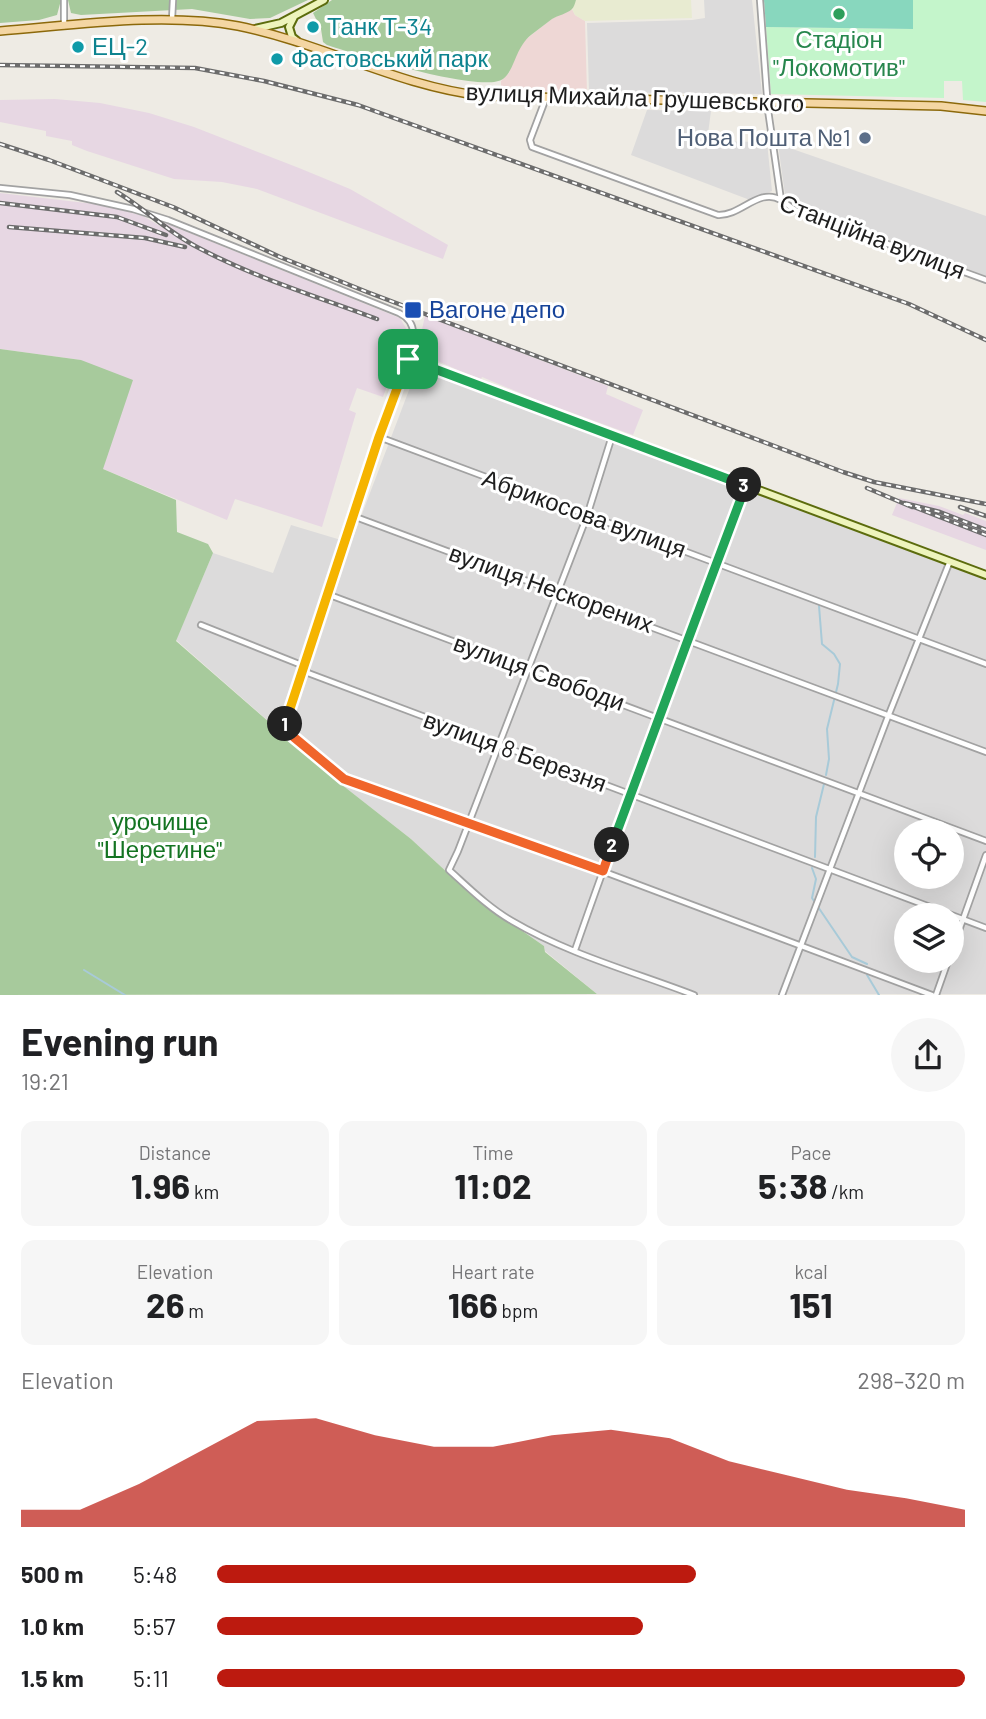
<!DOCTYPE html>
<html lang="en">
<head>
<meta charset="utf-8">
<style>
	:root { --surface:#fff; --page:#f6f6f6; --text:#202124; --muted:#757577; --accent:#bc1a0f }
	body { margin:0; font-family:Barlow,sans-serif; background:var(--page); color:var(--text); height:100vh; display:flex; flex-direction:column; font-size:26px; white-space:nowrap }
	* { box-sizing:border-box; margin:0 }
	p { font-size:23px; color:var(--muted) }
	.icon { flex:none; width:38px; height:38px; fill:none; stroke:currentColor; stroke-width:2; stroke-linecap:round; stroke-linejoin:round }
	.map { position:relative; height:995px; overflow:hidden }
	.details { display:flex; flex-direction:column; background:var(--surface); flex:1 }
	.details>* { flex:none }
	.tools { position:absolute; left:894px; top:819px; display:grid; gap:14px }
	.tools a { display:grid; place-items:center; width:70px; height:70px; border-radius:50%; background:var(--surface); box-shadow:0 7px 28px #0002; font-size:35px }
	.pin { position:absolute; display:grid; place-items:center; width:60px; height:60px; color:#fff; margin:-30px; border-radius:14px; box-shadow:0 4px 10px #0006 }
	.km { position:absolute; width:35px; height:35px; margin:-18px; border-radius:50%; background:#222; color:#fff; font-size:19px; line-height:35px; text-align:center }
	.round { display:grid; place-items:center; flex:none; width:74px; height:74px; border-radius:37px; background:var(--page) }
	.head { display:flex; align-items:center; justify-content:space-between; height:119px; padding:0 21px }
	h1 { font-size:38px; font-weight:700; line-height:52px }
	.metrics { display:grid; grid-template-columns:repeat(3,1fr); gap:10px; height:119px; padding:7px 21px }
	.metrics div { display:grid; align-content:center; border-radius:14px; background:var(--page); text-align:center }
	.metrics b { font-size:35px; font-weight:700 }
	.metrics small { font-size:19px; font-weight:400 }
	.metrics p { font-size:19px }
	.chart { height:196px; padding:14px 21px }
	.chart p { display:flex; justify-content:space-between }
	.chart svg { width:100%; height:126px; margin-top:7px; fill:var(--accent); opacity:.7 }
	ul { padding:0 21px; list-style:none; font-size:23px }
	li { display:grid; grid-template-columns:112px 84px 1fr; align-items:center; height:52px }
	li i { height:18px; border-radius:9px; background:var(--accent) }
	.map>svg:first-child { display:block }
</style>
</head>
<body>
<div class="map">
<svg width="986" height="995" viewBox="0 0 986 995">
	<rect width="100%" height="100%" fill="#eeebe4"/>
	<path fill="#dcdbdb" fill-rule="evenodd" d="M704 0H752L762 94 589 92 587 23 692 20 705 18Z
		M647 110 711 111 707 141 767 142 772 191 750 200 631 155Z
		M778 144 986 216V276L790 203 785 195Z
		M417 369 986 578V994H597L545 951 544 946 476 899 411 839 332 777 176 640 213 553 273 573 291 525 351 543ZM906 831H952V877H906ZM906 915H952V961H906Z"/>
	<path fill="#eed7d5" d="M572 9 575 15 585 21 587 93 501 90V81L509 73 514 57 525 40 553 18Z"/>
	<path fill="#e7d7e3" d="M55 99 100 103 149 113 194 127 299 168 350 189 448 245 443 259 257 189 222 182 174 179 87 151 72 145V141L46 136V131L0 122V100Z
		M0 193 103 205 143 216 160 226 165 223 400 318 407 330 383 397 357 388 349 410 356 413 322 527 235 499 227 520 103 469 81 360 0 349Z
		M425 316 608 386 606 394 643 410 633 435 537 400 482 377 481 379 458 370 417 352Z
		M899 498 939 506 963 515 965 513 986 521V550L892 515Z"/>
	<path fill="#e8ebd1" d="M576 0H691L692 18 585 21 575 15 572 9Z"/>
	<path fill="#a7ca9c" d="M0 0H61L57 15 39 20 0 23Z
		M68 0H308L270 18 250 19 192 9 81 15 71 13Z
		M332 0H576C575 3 574 7 572 9 567 14 558 15 552 19 545 24 538 30 531 35 515 48 515 70 503 79 482 94 355 54 327 45L323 42 321 29 313 13Z
		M0 349 81 360 133 380 103 469 176 500 177 532 208 544 213 553 176 641 332 777 411 839 476 899 544 946 545 952 597 994 0 995Z"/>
	<path fill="#c4f5cb" d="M913 0H986V102L963 100 962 81H944V98L771 94 766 27 913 29Z"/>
	<path fill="#88d7be" d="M764 0H913V29L766 27Z"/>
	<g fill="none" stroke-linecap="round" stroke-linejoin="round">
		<path stroke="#a8cad8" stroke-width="2" d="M819 606 822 644 834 654 840 664 838 684 827 729 829 759 826 775
			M815 857 816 817 824 784
			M812 868 816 879 812 898 852 957 867 964
			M84 970 125 995
			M867 975 879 995"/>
		<g stroke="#a2a2a2" stroke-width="8">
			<path id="street" d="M760 0 768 110 781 200
				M172 19 173 0
				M64 26V0
				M546 98 530 140 532 147 718 215C741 216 759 187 781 200 786 203 790 207 795 210L986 280
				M0 188 70 195 133 209 168 220 399 313C407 317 413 323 413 333 413 363 388 410 378 439 345 535 314 632 284 729L343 779 602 871 932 995
				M612 436 587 516 458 851 449 870C469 888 489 908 512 921 568 954 634 972 694 995
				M379 437 986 664
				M353 516 986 752
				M327 594 986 841
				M201 625 304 666 308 673 986 928
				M575 950C629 794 689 640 746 485
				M952 950 986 855
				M782 995 889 714 950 561
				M936 995 948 961"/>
		</g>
		<g stroke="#5c6c0d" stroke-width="10">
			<path id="secondary" d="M294 17 289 27 292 37 297 41
				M255 29 281 23 324 0
				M408 359 986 575"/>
		</g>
		<g stroke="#8c690b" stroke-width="10">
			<path id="primary" d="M0 31C75 25 165 12 238 26 322 43 397 86 483 96L941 106 986 111"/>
		</g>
		<use href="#street" stroke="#fff" stroke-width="4.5"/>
		<use href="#secondary" stroke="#eef4bc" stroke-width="6"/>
		<use href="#primary" stroke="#f4d6a3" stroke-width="7"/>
		<g stroke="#6c6c6c" stroke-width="4.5">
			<path id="rail" d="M0 65 195 68 264 81 358 105 909 304 986 340
				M0 144 49 160 173 207 280 257 367 292 843 472 874 482 986 504
				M117 192C145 209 168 232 197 247 253 277 318 297 377 319
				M0 203 117 217 166 235
				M9 227 145 238 185 247
				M867 488 912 507
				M960 507 986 516
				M986 530 940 512 904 503 986 535"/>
		</g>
		<use href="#rail" stroke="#fff" stroke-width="2" stroke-dasharray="5" stroke-linecap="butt"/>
	</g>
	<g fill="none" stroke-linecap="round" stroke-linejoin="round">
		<g stroke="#fff" stroke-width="14">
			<path id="split-1" d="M285 724 379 437 408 359"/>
		</g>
		<g stroke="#fff" stroke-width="14">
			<path id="split-2" d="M285 724 284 729 344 779 603 871 612 845"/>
		</g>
		<g stroke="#fff" stroke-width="14">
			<path id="split-3" d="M612 845C656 724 701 605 746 485H744"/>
		</g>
		<g stroke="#fff" stroke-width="14">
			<path id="split-4" d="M408 359 744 485"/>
		</g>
		<use href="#split-1" stroke="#f5b400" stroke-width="9"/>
		<use href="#split-2" stroke="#f0652b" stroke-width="9"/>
		<use href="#split-3" stroke="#22a559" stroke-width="9"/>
		<use href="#split-4" stroke="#22a559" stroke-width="9"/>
	</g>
	<circle fill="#2e9e5b" stroke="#fff" stroke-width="2.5" cx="839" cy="14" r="7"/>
	<g fill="#0f9aa8" stroke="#fff" stroke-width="2.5">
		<circle cx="313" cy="27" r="7"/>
		<circle cx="78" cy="47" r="7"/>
		<circle cx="277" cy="59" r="7"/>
	</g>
	<circle fill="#5c6f8a" stroke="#fff" stroke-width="2.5" cx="865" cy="138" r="7"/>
	<rect fill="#1a4fb4" stroke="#fff" stroke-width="2.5" x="404" y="301" width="18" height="18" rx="3.5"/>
	<g text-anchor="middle" stroke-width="6" stroke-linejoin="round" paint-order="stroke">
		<g font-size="24" fill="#0d838f" stroke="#fff" text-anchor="start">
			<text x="327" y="35">Танк Т-34</text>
			<text x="92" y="55">ЕЦ-2</text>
			<text x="291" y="67">Фастовський парк</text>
		</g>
		<g font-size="24" fill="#27864d" stroke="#fff">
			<text x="839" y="48">Стадіон<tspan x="839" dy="28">"Локомотив"</tspan></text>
		</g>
		<g font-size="24" fill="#1e1e1e" stroke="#fff">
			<text transform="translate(635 98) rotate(2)" y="8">вулиця Михайла Грушевського</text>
			<text transform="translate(872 237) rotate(21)" y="8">Станційна вулиця</text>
			<text transform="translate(584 514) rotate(20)" y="8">Абрикосова вулиця</text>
			<text transform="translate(551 589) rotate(20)" y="8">вулиця Нескорених</text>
			<text transform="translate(539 673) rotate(20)" y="8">вулиця Свободи</text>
			<text transform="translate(515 752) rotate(20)" y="8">вулиця 8 Березня</text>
		</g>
		<g font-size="24" fill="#4e5e75" stroke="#fff" text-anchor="end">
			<text x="851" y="146">Нова Пошта №1</text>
		</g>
		<g font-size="24" fill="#164399" stroke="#fff" text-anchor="start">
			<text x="429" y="318">Вагоне депо</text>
		</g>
		<g font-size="24" fill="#147422" stroke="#fff">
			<text x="160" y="830">урочище<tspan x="160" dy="28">"Шеретине"</tspan></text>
		</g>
	</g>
</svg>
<div class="tools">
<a><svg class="icon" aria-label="locate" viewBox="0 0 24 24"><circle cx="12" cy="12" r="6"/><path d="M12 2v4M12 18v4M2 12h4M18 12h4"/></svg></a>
<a><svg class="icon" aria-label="layers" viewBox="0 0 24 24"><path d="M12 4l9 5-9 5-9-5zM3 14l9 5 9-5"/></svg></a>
</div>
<div class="pin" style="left:408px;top:359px;background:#1e9e55"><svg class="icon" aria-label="arrive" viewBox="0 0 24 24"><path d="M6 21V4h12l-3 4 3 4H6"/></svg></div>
<b class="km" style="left:285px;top:724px">1</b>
<b class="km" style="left:612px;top:845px">2</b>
<b class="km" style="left:744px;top:485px">3</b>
</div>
<section class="details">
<div class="head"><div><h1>Evening run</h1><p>19:21</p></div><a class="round"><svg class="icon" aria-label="share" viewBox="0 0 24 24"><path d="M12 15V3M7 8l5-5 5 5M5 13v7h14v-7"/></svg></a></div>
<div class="metrics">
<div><p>Distance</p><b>1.96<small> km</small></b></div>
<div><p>Time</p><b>11:02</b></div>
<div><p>Pace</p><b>5:38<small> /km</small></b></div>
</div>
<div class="metrics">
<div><p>Elevation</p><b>26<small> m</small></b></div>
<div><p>Heart rate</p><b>166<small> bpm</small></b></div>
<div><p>kcal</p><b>151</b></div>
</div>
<div class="chart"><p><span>Elevation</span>298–320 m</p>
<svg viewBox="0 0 160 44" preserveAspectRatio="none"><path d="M0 44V38L10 38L20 29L30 18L40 7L50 6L60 12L70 16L80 16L90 12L100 10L110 13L120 21L130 26L140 31L150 34L160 38V44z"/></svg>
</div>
<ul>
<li><b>500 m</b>5:48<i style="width:64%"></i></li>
<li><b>1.0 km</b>5:57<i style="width:57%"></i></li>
<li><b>1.5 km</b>5:11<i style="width:100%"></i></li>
</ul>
</section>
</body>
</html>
